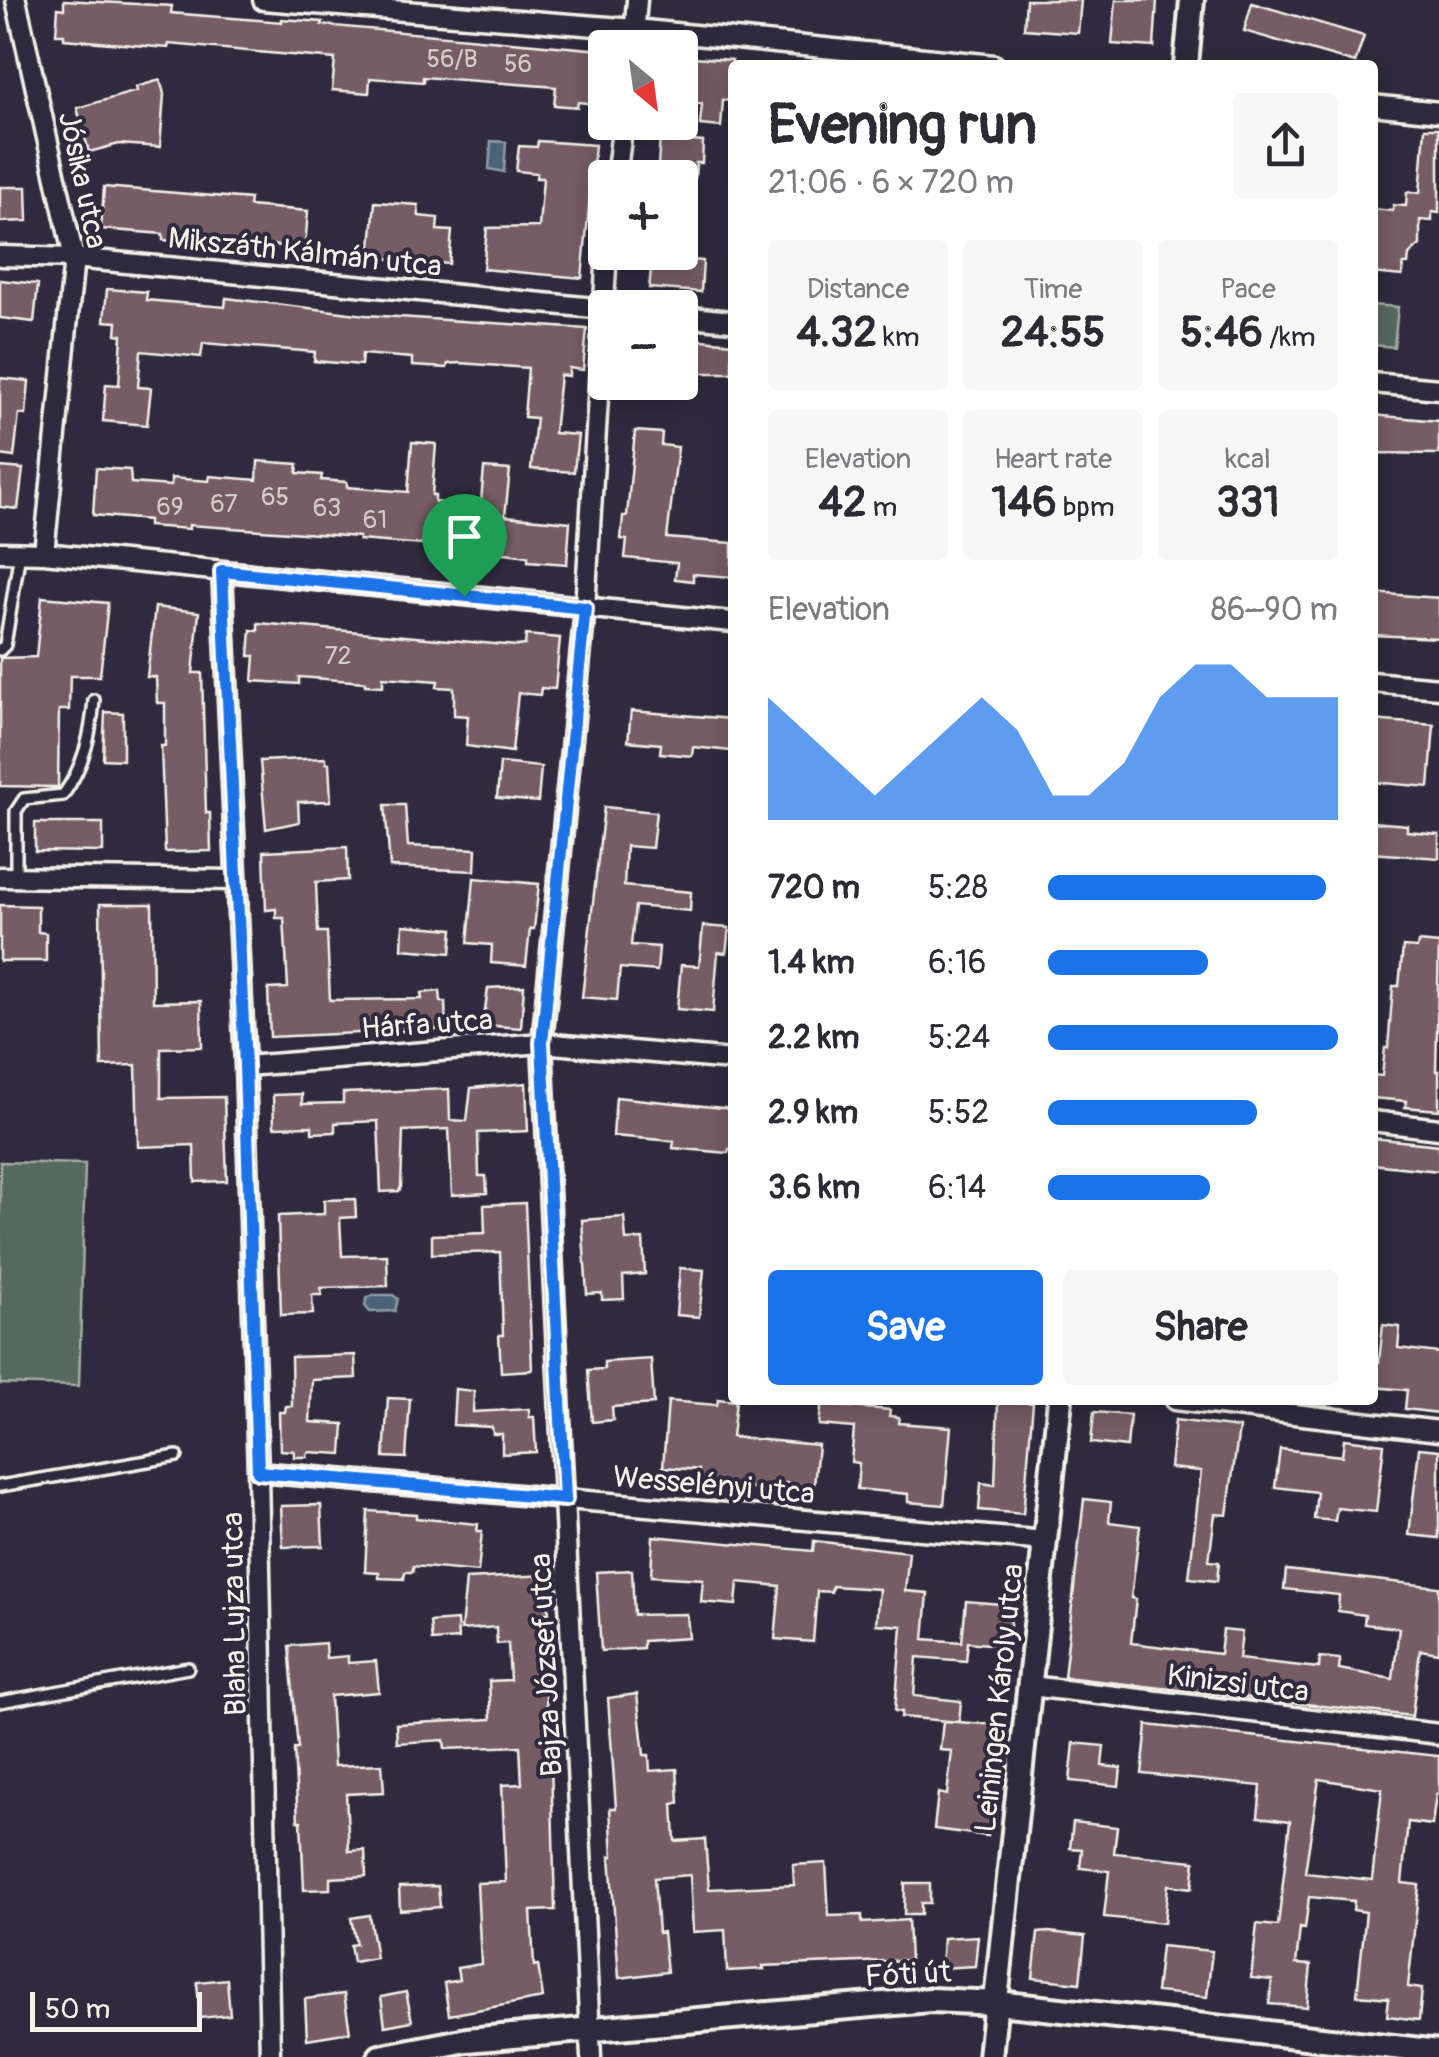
<!DOCTYPE html>
<html lang="en">
<head>
<meta charset="utf-8">
<style>
	:root { --surface:#fff; --page:#f7f7f7; --text:#2b2b33; --muted:#7c7c81; --accent:#1a73e8 }
	body { margin:0; font-family:Pangolin,sans-serif; background:var(--page); color:var(--text); height:100vh; display:flex; flex-direction:column; font-size:38px; white-space:nowrap }
	* { box-sizing:border-box; margin:0 }
	p { font-size:32px; color:var(--muted) }
	.icon { flex:none; width:55px; height:55px; fill:none; stroke:currentColor; stroke-width:2; stroke-linecap:round; stroke-linejoin:round }
	.map { position:relative; flex:1; overflow:hidden }
	.panel { position:absolute; left:728px; top:60px; width:650px; height:1345px; display:flex; flex-direction:column; background:var(--surface); border-radius:10px; box-shadow:0 5px 25px #0003 }
	.panel>* { flex:none }
	.needle { width:65px; rotate:151deg }
	.buttons { position:absolute; left:588px; top:30px; display:grid; gap:20px }
	.buttons a { display:grid; place-items:center; width:110px; height:110px; border-radius:10px; background:var(--surface); box-shadow:0 5px 25px #0003; font-size:50px }
	.scale { position:absolute; left:30px; bottom:25px; width:172px; box-sizing:border-box; padding-left:10px; border:5px solid #f4f1e8; border-top:0; font-size:28px; line-height:35px; white-space:nowrap; color:#f4f1e8; -webkit-text-stroke:8px #2f2a3d; paint-order:stroke }
	.pin { position:absolute; display:grid; place-items:center; width:85px; height:85px; color:#fff; margin:-102px -42px; border-radius:50% 50% 50% 0; rotate:-45deg; box-shadow:0 0 10px #0007 }
	.pin .icon { rotate:45deg }
	.round { display:grid; place-items:center; flex:none; width:105px; height:105px; border-radius:10px; background:var(--page) }
	.headline { display:flex; align-items:center; justify-content:space-between; height:170px; padding:0 40px }
	h1 { font-size:55px; font-weight:800; line-height:75px }
	.figures { display:grid; grid-template-columns:repeat(3,1fr); gap:15px; height:170px; padding:10px 40px }
	.figures div { display:grid; align-content:center; border-radius:10px; background:var(--page); text-align:center }
	.figures b { font-size:42px; font-weight:800 }
	.figures small { font-size:28px; font-weight:400 }
	.figures p { font-size:28px }
	.chart { height:280px; padding:20px 40px }
	.chart p { display:flex; justify-content:space-between }
	.chart svg { width:100%; height:180px; margin-top:10px; fill:var(--accent); opacity:.7 }
	.action { display:flex; gap:20px; margin-top:auto; padding:20px 40px }
	.action a { flex:1; height:115px; border-radius:10px; background:var(--accent); color:#fff; font-size:40px; font-weight:800; line-height:115px; text-align:center }
	.action a+a { background:var(--page); color:var(--text) }
	ul { padding:0 40px; list-style:none; font-size:32px }
	li { display:grid; grid-template-columns:160px 120px 1fr; align-items:center; height:75px }
	li i { height:25px; border-radius:12px; background:var(--accent) }
	.map>svg:first-child { display:block }
</style>
</head>
<body>
<div class="map">
<svg width="1439" height="2057" viewBox="0 0 1439 2057">
	<rect width="100%" height="100%" fill="#2f2a3d"/>
	<filter id="ink" filterUnits="userSpaceOnUse"><feTurbulence type="fractalNoise" baseFrequency=".01" numOctaves="2"/><feDisplacementMap in="SourceGraphic" scale="20" xChannelSelector="R" yChannelSelector="G"/><feConvolveMatrix kernelMatrix="1 2 1 2 8 2 1 2 1" color-interpolation-filters="sRGB"/></filter>
	<g filter="url(#ink)">
		<path fill="#576961" stroke="#a6ada4" stroke-width="2.5" d="M1372 305 1398 307 1394 347 1373 345Z
			M0 1162 85 1164 79 1386 0 1384Z"/>
		<path fill="#4c6477" stroke="#8f9ca4" stroke-width="2.5" d="M491 141 506 142 504 172 489 169Z
			M373 1295H393L398 1299 395 1311 370 1312 365 1306 366 1299Z"/>
		<path fill="#745c65" stroke="#f4f1e8" stroke-width="2.5" fill-rule="evenodd" d="M64 0 172 6 171 13 282 22V19L323 22 322 25 601 50 597 104 578 102 577 107 554 105 556 87 423 77V82L370 78 369 93 332 90 335 59 169 44 168 48 64 39V34H56L58 8 64 9Z
			M1026 0H1081L1078 33 1024 29Z
			M1116 0H1157L1154 47 1112 44Z
			M1252 3 1364 36 1355 63 1244 31Z
			M680 56 732 60V101L723 100 721 127 700 125 702 104 680 102Z
			M160 80 164 94 160 147 119 144 89 152 77 108 137 91 136 87Z
			M1425 128H1439V213L1432 212V221L1420 220V245L1409 255 1408 264H1403L1402 276 1372 273V209L1393 211V205L1406 206 1407 192 1420 193Z
			M660 138 703 142 702 163H696L695 178H657Z
			M538 141 595 145 582 278 483 269 487 228 539 227 543 178H536L537 173 516 171 519 146 537 147Z
			M0 187H27L28 221 0 222Z
			M104 187 250 199 249 206 308 211 305 248 199 239V243L163 240V234L101 229Z
			M375 202 418 205 419 216 438 218 437 230 452 231 449 264 370 257Z
			M653 252H674L685 255 684 259 703 261 701 292 649 288Z
			M0 280 38 284 34 322 0 318Z
			M107 289 147 292 146 300 225 307 226 298 366 315 587 329 583 370 569 368V376L560 375 554 433 578 435 574 472 531 469 536 418 524 417 528 368 459 363 448 364 447 368 412 366V358L362 354 361 365 314 361 315 352 203 343 201 357 141 351 138 387 151 388 147 425 103 421 106 384 119 385 122 335 116 334 117 322 104 321Z
			M682 338 732 343V373H699V379L680 378Z
			M0 378 29 381 26 415 19 414 14 457 0 455Z
			M1372 415 1439 421V454L1372 453Z
			M635 431 662 433 661 445 678 447 667 538 732 543V577L693 574V581L675 579 677 563 625 558 627 540 621 539 623 516H627Z
			M412 442 436 444 432 495H435V502L444 503 443 510 480 513 484 468 510 470 505 516 570 522 567 564 528 561V556L465 548 359 540V537L189 525V529L148 526V520L93 515 96 468 130 470 131 483 171 486V478L209 481 210 476 257 480 258 461 298 464 297 473 322 475 321 480 347 482V487L408 492Z
			M0 467 23 469 18 509 0 507Z
			M1372 593 1439 598V638L1372 635Z
			M42 597 108 603 100 676H70L69 710H59L58 787 0 786V658L36 657Z
			M155 607 199 612 193 673H202L206 813H210L211 851 165 852 161 746H165V703H157L156 677H147Z
			M258 623 517 646 525 645 526 635 560 638 555 689 541 688 540 695 518 693 512 752 466 746 468 716 454 715V688L437 687 438 681 383 677V686L365 685V682L299 677V684L253 681 255 656H249L251 630 258 631Z
			M631 711 732 719V751L693 747 692 756 660 753 661 744 628 741Z
			M105 712 123 713V760L103 759Z
			M1372 720 1434 725 1429 787 1372 782Z
			M326 758V763H329L331 801 298 802 299 822 266 829 260 761Z
			M500 763 541 767 538 802 497 798Z
			M385 805H405L408 846 476 849 475 871 390 867Z
			M604 807 656 812 652 848 626 846 624 886 691 892 690 911 635 906 631 945 659 947 657 971 620 968 617 1000 582 997Z
			M1372 822 1407 825V831L1439 834V858L1372 853Z
			M35 823H103V852L35 851Z
			M347 847 348 880 316 882 318 932H327L330 1000 422 999 421 993 440 991 441 1002H445L446 1029 270 1037 268 989 288 988 284 918H276V909L266 910 264 851Z
			M474 878 539 884 534 929H530L526 966 491 963 492 945 468 943Z
			M100 904H152L153 1002 201 1001 202 1047 161 1048V1098L224 1097 227 1181 195 1182 194 1145 138 1147 136 1065 102 1066Z
			M0 905 38 906V932L46 933V961H0Z
			M403 925 453 929 451 953 402 949Z
			M703 926 729 928 726 953 718 952 713 1012 677 1009 681 965 699 966Z
			M1418 942 1439 944 1436 1071H1439V1110L1405 1107 1406 1101 1372 1098V1075L1382 1076 1385 1048H1388L1393 986H1399L1403 947 1417 948Z
			M524 986 521 1028 483 1025 488 988Z
			M526 1083 528 1131 478 1133 479 1176H486L487 1193 452 1195 449 1129 403 1131 401 1187 399 1191 381 1192 378 1121 335 1123V1132L312 1133V1126L274 1127 273 1095 302 1094V1104L343 1103V1093L449 1089 450 1120 467 1121 471 1088Z
			M616 1097 732 1109V1149H729L728 1153 673 1148 674 1141 613 1136Z
			M1372 1138 1439 1145V1171L1372 1164Z
			M355 1199 356 1217 340 1218 342 1256 387 1255 388 1286 321 1288 322 1295H312L313 1314 281 1315 278 1216 324 1214V1200Z
			M525 1203 532 1370 501 1372 499 1335H503L500 1252 432 1254V1235L485 1233 484 1205Z
			M624 1217 626 1240 643 1239 645 1274 623 1276 624 1299 602 1300V1293L587 1294 582 1220Z
			M680 1268 704 1270 699 1317 676 1315Z
			M1383 1325 1400 1327 1398 1348 1439 1353V1413L1405 1409 1407 1390 1372 1387V1362H1379Z
			M355 1355 356 1378 312 1380 310 1422 344 1424 342 1454 308 1452 307 1457H294V1451L280 1450 279 1412H285L286 1406H292L291 1357Z
			M651 1359 654 1404 612 1407 613 1420 592 1422 588 1370 604 1369V1362Z
			M455 1389 474 1391 473 1412 529 1409V1417H534L536 1452 502 1454V1434H493L492 1427 453 1425Z
			M388 1398 410 1399 406 1458 384 1457Z
			M718 1399 736 1401 732 1437 818 1445 814 1486 785 1483 784 1491 697 1483 699 1470 663 1467 668 1401 717 1405Z
			M822 1400H841V1406L890 1410 889 1416 899 1417 898 1423 951 1427 944 1505 908 1502V1494L857 1489 859 1463 851 1462 854 1428 819 1425Z
			M998 1400 1033 1403 1023 1514 979 1510 981 1483 995 1485Z
			M1094 1412 1130 1415 1127 1447 1091 1443Z
			M1175 1420 1239 1428 1227 1515 1215 1514 1209 1561 1219 1562 1217 1581 1189 1578 1201 1471 1170 1468Z
			M1344 1439 1384 1444 1376 1512 1337 1508 1335 1521 1314 1519 1317 1492 1275 1487 1280 1449 1342 1456Z
			M1419 1448 1439 1450V1538L1409 1535Z
			M1084 1499 1111 1502 1109 1522 1140 1526 1131 1598 1136 1599 1131 1643 1220 1654 1223 1630 1242 1632 1239 1659 1319 1668 1320 1657 1340 1659 1339 1669 1393 1679 1399 1628 1364 1624 1365 1615 1338 1611 1339 1595 1284 1589 1286 1570 1439 1587V1653L1420 1650 1412 1716 1064 1677Z
			M321 1505 323 1546 283 1547 281 1506Z
			M368 1511 416 1514V1518L478 1524 477 1531H482L478 1572 413 1566V1572H405L404 1579 379 1578V1573L365 1572Z
			M653 1536 813 1551 814 1541 909 1552 905 1591 928 1593 924 1639 962 1642 966 1601 1012 1605 1008 1646 968 1642 966 1661 917 1657 914 1696 961 1701 959 1722 901 1717 902 1712 895 1711 902 1626 876 1624 879 1589 832 1586 831 1592 817 1591 813 1642 775 1639 780 1586 738 1582 736 1605 701 1602 703 1579 651 1576Z
			M632 1570 634 1615 687 1614 689 1638 643 1641V1648L601 1651 596 1572Z
			M547 1575 549 1613H543L544 1653 547 1716H554L556 1760 551 1761 555 1910 531 1911 534 1966 538 1965 543 1998 449 2015 444 1983 459 1980 457 1968 481 1964 477 1883 506 1882 502 1785 522 1784 520 1746 445 1749 444 1740 397 1743 396 1724 491 1719 489 1681 510 1680 508 1643 497 1644 496 1627 461 1630 466 1579Z
			M457 1620 458 1639 432 1641 430 1622Z
			M325 1643 326 1658 348 1656V1663L376 1661 379 1692 330 1696 334 1766 382 1764 384 1792 346 1794 349 1851 365 1850 366 1876 330 1878V1889L304 1890 301 1821H298L294 1749H298L289 1646Z
			M637 1694 644 1755H649L650 1771 677 1769 679 1803 673 1804 675 1841 705 1839 709 1889 794 1885 793 1865 826 1863 829 1916 862 1915V1923L908 1920 910 1960 763 1966 764 1969 727 1971 725 1930 693 1932 690 1875 654 1878 658 1933 663 1932 667 1972 619 1978 610 1856H613L610 1808H616L608 1698Z
			M943 1721 999 1725 988 1836 934 1829 938 1793 947 1795 952 1751 940 1750Z
			M1147 1725 1439 1756V1794H1436L1432 1825 1408 1822 1402 1883 1419 1885 1408 1987 1422 1989 1419 2020 1387 2016 1389 1998 1357 1995 1366 1912 1353 1910 1354 1901 1309 1897 1305 1929 1300 1928 1296 1964 1311 1965 1307 2007 1269 2004 1272 1980 1251 1978 1257 1924 1278 1926 1290 1821 1258 1817 1261 1786 1142 1774ZM1319 1779 1382 1789 1372 1880 1305 1873Z
			M1074 1743 1104 1746 1102 1766 1121 1768 1119 1786 1070 1781Z
			M1073 1822 1117 1827 1114 1853 1195 1861 1192 1888 1168 1885 1164 1923 1104 1917 1109 1871 1080 1868 1082 1849 1070 1848Z
			M905 1883H930V1903H921V1915H904Z
			M438 1886 440 1907 400 1910 399 1887Z
			M369 1915 376 1958 353 1962 350 1945 356 1944 351 1918Z
			M1049 1932 1085 1936 1080 1983 1033 1978 1038 1933Z
			M978 1936 975 1966 941 1968 943 1938Z
			M1161 1946 1212 1951 1207 1997 1156 1992Z
			M227 1979 230 2015 200 2018 197 1982Z
			M406 1992 412 2021 385 2026 381 1997Z
			M344 1994 350 2032 307 2039 305 1999Z"/>
		<g fill="none" stroke-linecap="round" stroke-linejoin="round">
			<g stroke="#f4f1e8" stroke-width="16">
				<path id="service" d="M0 650 5 645 20 552
					M16 877V811L24 799 63 795C84 766 91 735 94 700
					M0 1486 177 1456
					M0 1702 188 1668"/>
			</g>
			<g stroke="#f4f1e8" stroke-width="25">
				<path id="minor" d="M16 0 74 258 44 553
					M263 0 635 29 994 65
					M633 48 637 0
					M1372 105 1439 112
					M616 178 623 122
					M0 256 74 258 605 309
					M680 316 732 321
					M1372 383 1439 389
					M0 552 44 553 732 622
					M222 571 245 1066 258 1472 270 2057
					M1372 682 1439 688
					M0 877 235 880
					M245 1066 542 1043 732 1060
					M1372 1121 1439 1129
					M1175 1400 1439 1431
					M258 1472 1046 1541
					M1030 1686 1439 1734
					M591 2057 542 1043 585 608 607 252"/>
			</g>
			<g stroke="#f4f1e8" stroke-width="30">
				<path id="tertiary" d="M1186 65 1192 0
					M380 2057 467 2040 930 2000 998 2003 1439 2052
					M990 2057 1060 1400"/>
			</g>
			<use href="#service" stroke="#2f2a3d" stroke-width="9"/>
			<use href="#minor" stroke="#2f2a3d" stroke-width="18"/>
			<use href="#tertiary" stroke="#2f2a3d" stroke-width="22"/>
		</g>
	</g>
	<g fill="none" stroke-linecap="round" stroke-linejoin="round" filter="url(#ink)">
		<g stroke="#fff" stroke-width="20">
			<path id="route" d="M222 571 585 608 542 1043 565 1499 258 1472 245 1066Z"/>
		</g>
		<use href="#route" stroke="#1a73e8" stroke-width="12"/>
	</g>
	<g text-anchor="middle" stroke-width="8" stroke-linejoin="round" paint-order="stroke">
		<g font-size="25" fill="#d4ccc7">
			<text x="452" y="67">56/B</text>
			<text x="518" y="72">56</text>
			<text x="275" y="505">65</text>
			<text x="224" y="512">67</text>
			<text x="170" y="515">69</text>
			<text x="327" y="516">63</text>
			<text x="375" y="528">61</text>
			<text x="338" y="664">72</text>
		</g>
		<g font-size="30" fill="#f4f1e8" stroke="#2f2a3d">
			<text transform="translate(83 180) rotate(78)" y="10">Jósika utca</text>
			<text transform="translate(305 252) rotate(6)" y="10">Mikszáth Kálmán utca</text>
			<text transform="translate(427 1024) rotate(-4)" y="10">Hárfa utca</text>
			<text transform="translate(714 1485) rotate(5)" y="10">Wesselényi utca</text>
			<text transform="translate(234 1614) rotate(-91)" y="10">Blaha Lujza utca</text>
			<text transform="translate(546 1665) rotate(-93)" y="10">Bajza József utca</text>
			<text transform="translate(1238 1683) rotate(7)" y="10">Kinizsi utca</text>
			<text transform="translate(999 1698) rotate(-84)" y="10">Leiningen Károly utca</text>
			<text transform="translate(908 1974) rotate(-3)" y="10">Fóti út</text>
		</g>
	</g>
</svg>
<div class="buttons">
<a><svg class="needle" viewBox="-14 -14 28 28"><path d="M0-13l5 13h-10z" fill="#e53935"/><path d="M0 13l5-13h-10z" fill="#7c7c81"/></svg></a>
<a>+</a>
<a>−</a>
</div>
<div class="scale">50 m</div>
<div class="pin" style="left:464px;top:596px;background:#1e9e55"><svg class="icon" aria-label="arrive" viewBox="0 0 24 24"><path d="M6 21V4h12l-3 4 3 4H6"/></svg></div>
<section class="panel">
<div class="headline"><div><h1>Evening run</h1><p>21:06 · 6 × 720 m</p></div><a class="round"><svg class="icon" aria-label="share" viewBox="0 0 24 24"><path d="M12 15V3M7 8l5-5 5 5M5 13v7h14v-7"/></svg></a></div>
<div class="figures">
<div><p>Distance</p><b>4.32<small> km</small></b></div>
<div><p>Time</p><b>24:55</b></div>
<div><p>Pace</p><b>5:46<small> /km</small></b></div>
</div>
<div class="figures">
<div><p>Elevation</p><b>42<small> m</small></b></div>
<div><p>Heart rate</p><b>146<small> bpm</small></b></div>
<div><p>kcal</p><b>331</b></div>
</div>
<div class="chart"><p><span>Elevation</span>86–90 m</p>
<svg viewBox="0 0 160 44" preserveAspectRatio="none"><path d="M0 44V14L10 22L20 30L30 38L40 30L50 22L60 14L70 22L80 38L90 38L100 30L110 14L120 6L130 6L140 14L150 14L160 14V44z"/></svg>
</div>
<ul>
<li><b>720 m</b>5:28<i style="width:96%"></i></li>
<li><b>1.4 km</b>6:16<i style="width:55%"></i></li>
<li><b>2.2 km</b>5:24<i style="width:100%"></i></li>
<li><b>2.9 km</b>5:52<i style="width:72%"></i></li>
<li><b>3.6 km</b>6:14<i style="width:56%"></i></li>
</ul>
<div class="action"><a>Save</a><a>Share</a></div>
</section>
</div>
</body>
</html>
